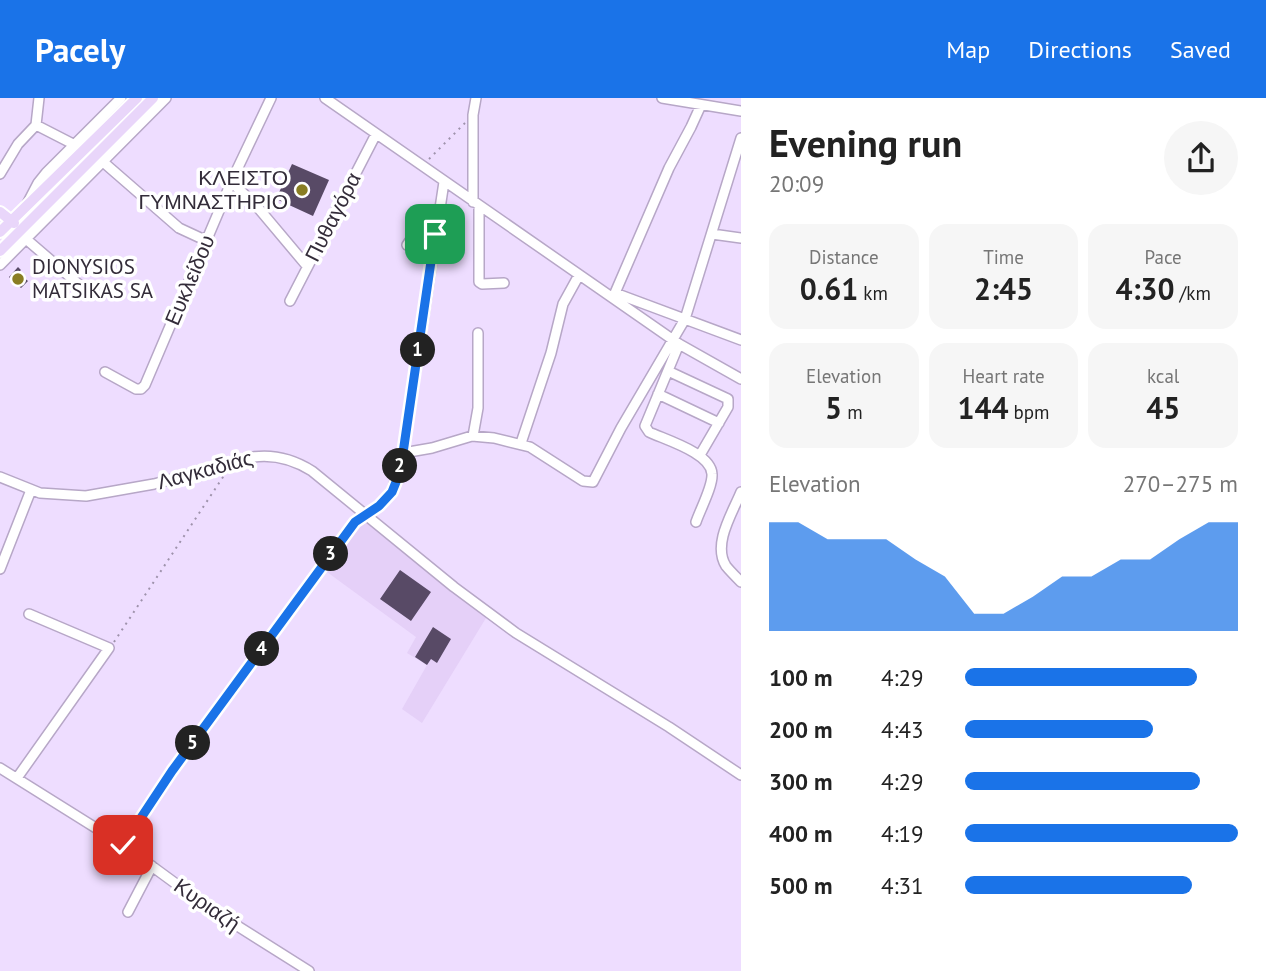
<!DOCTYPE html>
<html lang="en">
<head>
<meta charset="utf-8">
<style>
	:root { --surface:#fff; --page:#f6f6f6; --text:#222; --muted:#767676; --accent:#1a73e8 }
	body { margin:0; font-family:"PT Sans",sans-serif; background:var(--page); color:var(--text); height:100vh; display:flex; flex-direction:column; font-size:26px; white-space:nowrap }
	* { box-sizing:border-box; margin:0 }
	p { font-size:23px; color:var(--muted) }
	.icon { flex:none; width:38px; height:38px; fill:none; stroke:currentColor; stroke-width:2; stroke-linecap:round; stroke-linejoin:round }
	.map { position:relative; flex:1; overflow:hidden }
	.details { display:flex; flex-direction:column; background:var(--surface); width:525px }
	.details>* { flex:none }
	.pin { position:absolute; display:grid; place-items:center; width:60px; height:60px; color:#fff; margin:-30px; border-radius:14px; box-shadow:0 4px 10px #0006 }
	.km { position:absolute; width:35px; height:35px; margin:-18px; border-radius:50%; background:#222; color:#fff; font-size:19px; line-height:35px; text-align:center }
	.round { display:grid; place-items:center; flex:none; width:74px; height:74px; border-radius:37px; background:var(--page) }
	.headline { display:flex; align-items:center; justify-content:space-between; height:119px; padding:0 28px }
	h1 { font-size:38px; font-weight:700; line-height:52px }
	.metrics { display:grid; grid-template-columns:repeat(3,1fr); gap:10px; height:119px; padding:7px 28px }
	.metrics div { display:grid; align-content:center; border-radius:18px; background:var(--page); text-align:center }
	.metrics b { font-size:30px; font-weight:700 }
	.metrics small { font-size:19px; font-weight:400 }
	.metrics p { font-size:19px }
	.chart { height:196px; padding:14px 28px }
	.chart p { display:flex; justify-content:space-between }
	.chart svg { width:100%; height:126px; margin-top:7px; fill:var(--accent); opacity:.7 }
	ul { padding:0 28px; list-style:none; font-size:23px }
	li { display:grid; grid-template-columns:112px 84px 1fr; align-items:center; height:52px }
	li i { height:18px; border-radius:9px; background:var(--accent) }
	header { display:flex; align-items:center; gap:42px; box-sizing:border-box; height:98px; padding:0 35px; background:var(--accent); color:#fff }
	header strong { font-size:33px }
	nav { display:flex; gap:38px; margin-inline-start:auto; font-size:24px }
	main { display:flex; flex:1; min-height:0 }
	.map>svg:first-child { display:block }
</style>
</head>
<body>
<header>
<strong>Pacely</strong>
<nav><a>Map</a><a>Directions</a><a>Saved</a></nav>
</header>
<main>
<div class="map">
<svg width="741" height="873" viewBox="0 0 741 873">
	<rect width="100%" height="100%" fill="#edf"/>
	<path fill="#e5d0f8" d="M365 421 486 520 422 625 402 611 427 567 407 555 416 539 327 474Z"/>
	<path fill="#584a66" d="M292 66 329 82 313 118 276 101Z
		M18 169 21 172 18 175 28 183 21 190 9 179Z
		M400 472 431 494 411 523 380 501Z
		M433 529 451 541 437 565 431 561 427 567 415 559Z"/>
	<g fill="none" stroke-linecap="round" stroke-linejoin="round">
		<g stroke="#b7a7c7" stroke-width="12">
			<path id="minor" d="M39 0 36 27 75 47
				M325 0 679 246 741 281
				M662 0 741 13
				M102 63 179 130 207 143
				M0 76 18 46 36 27
				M232 85 254 105 307 168
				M473 104V17L476 0
				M27 106 38 85 46 75 121 0
				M479 107V184L482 186 504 185
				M712 136 741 140
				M26 141 90 196
				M407 147 425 121 438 118
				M0 167 166 0
				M615 195 669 70 691 29 701 7
				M614 198 615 195 741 242
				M290 203 376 36
				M679 246 645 328 649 334C666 342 711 355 712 376 713 388 700 412 696 424
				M668 273 728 301V309L700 357
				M105 274 136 291H141L145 287 233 80 271 0
				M658 296 719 325
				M473 338 478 310V235
				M521 345 551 255 563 206 579 177
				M403 355 432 350 472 338 494 340 530 349 583 383 593 384 621 330 685 221 741 40
				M0 379 40 395 86 398 154 386 253 359C275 356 293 361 312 373L454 489 516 535 669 629 741 677
				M741 394C733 414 712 446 726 468 730 473 736 479 741 484
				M0 471 31 392
				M0 670 123 747 209 810 309 873
				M17 680 109 550 29 516
				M123 747 172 673 355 424 379 408 392 394 403 355 444 84
				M128 814 152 768"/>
		</g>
		<g stroke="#fff" stroke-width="14">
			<path id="major" d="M0 114 14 125
				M0 134 137 0
				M0 153 153 0"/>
		</g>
		<path stroke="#9e92ab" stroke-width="2" stroke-dasharray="2 5" stroke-linecap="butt" d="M429 61 465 25
			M114 544 225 376"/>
		<use href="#minor" stroke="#fff" stroke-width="9"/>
		<use href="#major" stroke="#e9d6fa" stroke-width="10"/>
	</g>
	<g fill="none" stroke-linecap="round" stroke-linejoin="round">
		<g stroke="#fff" stroke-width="14">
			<path id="route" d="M123 747 172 673 355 424 379 408 392 394 396 384 403 355 435 136"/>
		</g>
		<use href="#route" stroke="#1a73e8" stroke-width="9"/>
	</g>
	<g fill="#897d23" stroke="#fff" stroke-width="2.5">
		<circle cx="302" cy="92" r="7"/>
		<circle cx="18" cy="181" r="7"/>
	</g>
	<g text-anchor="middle" stroke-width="7" stroke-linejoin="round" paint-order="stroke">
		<g font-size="21" fill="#332c39" stroke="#fff" text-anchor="end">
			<text x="288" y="87">ΚΛΕΙΣΤΟ<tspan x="288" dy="24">ΓΥΜΝΑΣΤΗΡΙΟ</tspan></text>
			<text x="32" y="176" text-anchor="start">DIONYSIOS<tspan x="32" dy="24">MATSIKAS SA</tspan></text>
		</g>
		<g font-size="21" fill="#332c39" stroke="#fff">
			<text transform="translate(333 119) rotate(-63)" y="7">Πυθαγόρα</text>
			<text transform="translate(190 182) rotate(-67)" y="7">Ευκλείδου</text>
			<text transform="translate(205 372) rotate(-15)" y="7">Λαγκαδιάς</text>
			<text transform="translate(207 807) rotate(35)" y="7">Κυριαζή</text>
		</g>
	</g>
</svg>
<div class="pin" style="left:435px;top:136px;background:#1e9e55"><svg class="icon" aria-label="arrive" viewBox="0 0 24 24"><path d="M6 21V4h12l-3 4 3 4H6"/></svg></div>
<div class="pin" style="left:123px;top:747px;background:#d93025"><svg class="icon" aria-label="check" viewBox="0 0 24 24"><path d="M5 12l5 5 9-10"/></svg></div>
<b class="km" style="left:418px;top:252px">1</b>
<b class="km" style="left:400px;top:368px">2</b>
<b class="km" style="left:331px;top:456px">3</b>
<b class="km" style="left:262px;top:551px">4</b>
<b class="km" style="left:193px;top:645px">5</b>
</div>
<section class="details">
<div class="headline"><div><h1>Evening run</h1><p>20:09</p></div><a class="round"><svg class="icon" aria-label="share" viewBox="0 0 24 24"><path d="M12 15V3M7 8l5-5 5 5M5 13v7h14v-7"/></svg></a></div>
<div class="metrics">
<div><p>Distance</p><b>0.61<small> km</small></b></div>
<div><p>Time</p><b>2:45</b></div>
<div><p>Pace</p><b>4:30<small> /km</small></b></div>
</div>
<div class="metrics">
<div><p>Elevation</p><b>5<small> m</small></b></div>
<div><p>Heart rate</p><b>144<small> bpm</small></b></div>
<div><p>kcal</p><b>45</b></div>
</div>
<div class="chart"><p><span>Elevation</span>270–275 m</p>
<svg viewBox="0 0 160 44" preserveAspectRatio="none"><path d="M0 44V6L10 6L20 12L30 12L40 12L50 19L60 25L70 38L80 38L90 32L100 25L110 25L120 19L130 19L140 12L150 6L160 6V44z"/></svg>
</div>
<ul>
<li><b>100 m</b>4:29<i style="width:85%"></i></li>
<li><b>200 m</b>4:43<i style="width:69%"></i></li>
<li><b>300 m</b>4:29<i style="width:86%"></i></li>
<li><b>400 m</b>4:19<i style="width:100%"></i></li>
<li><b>500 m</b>4:31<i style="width:83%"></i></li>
</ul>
</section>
</main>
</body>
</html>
